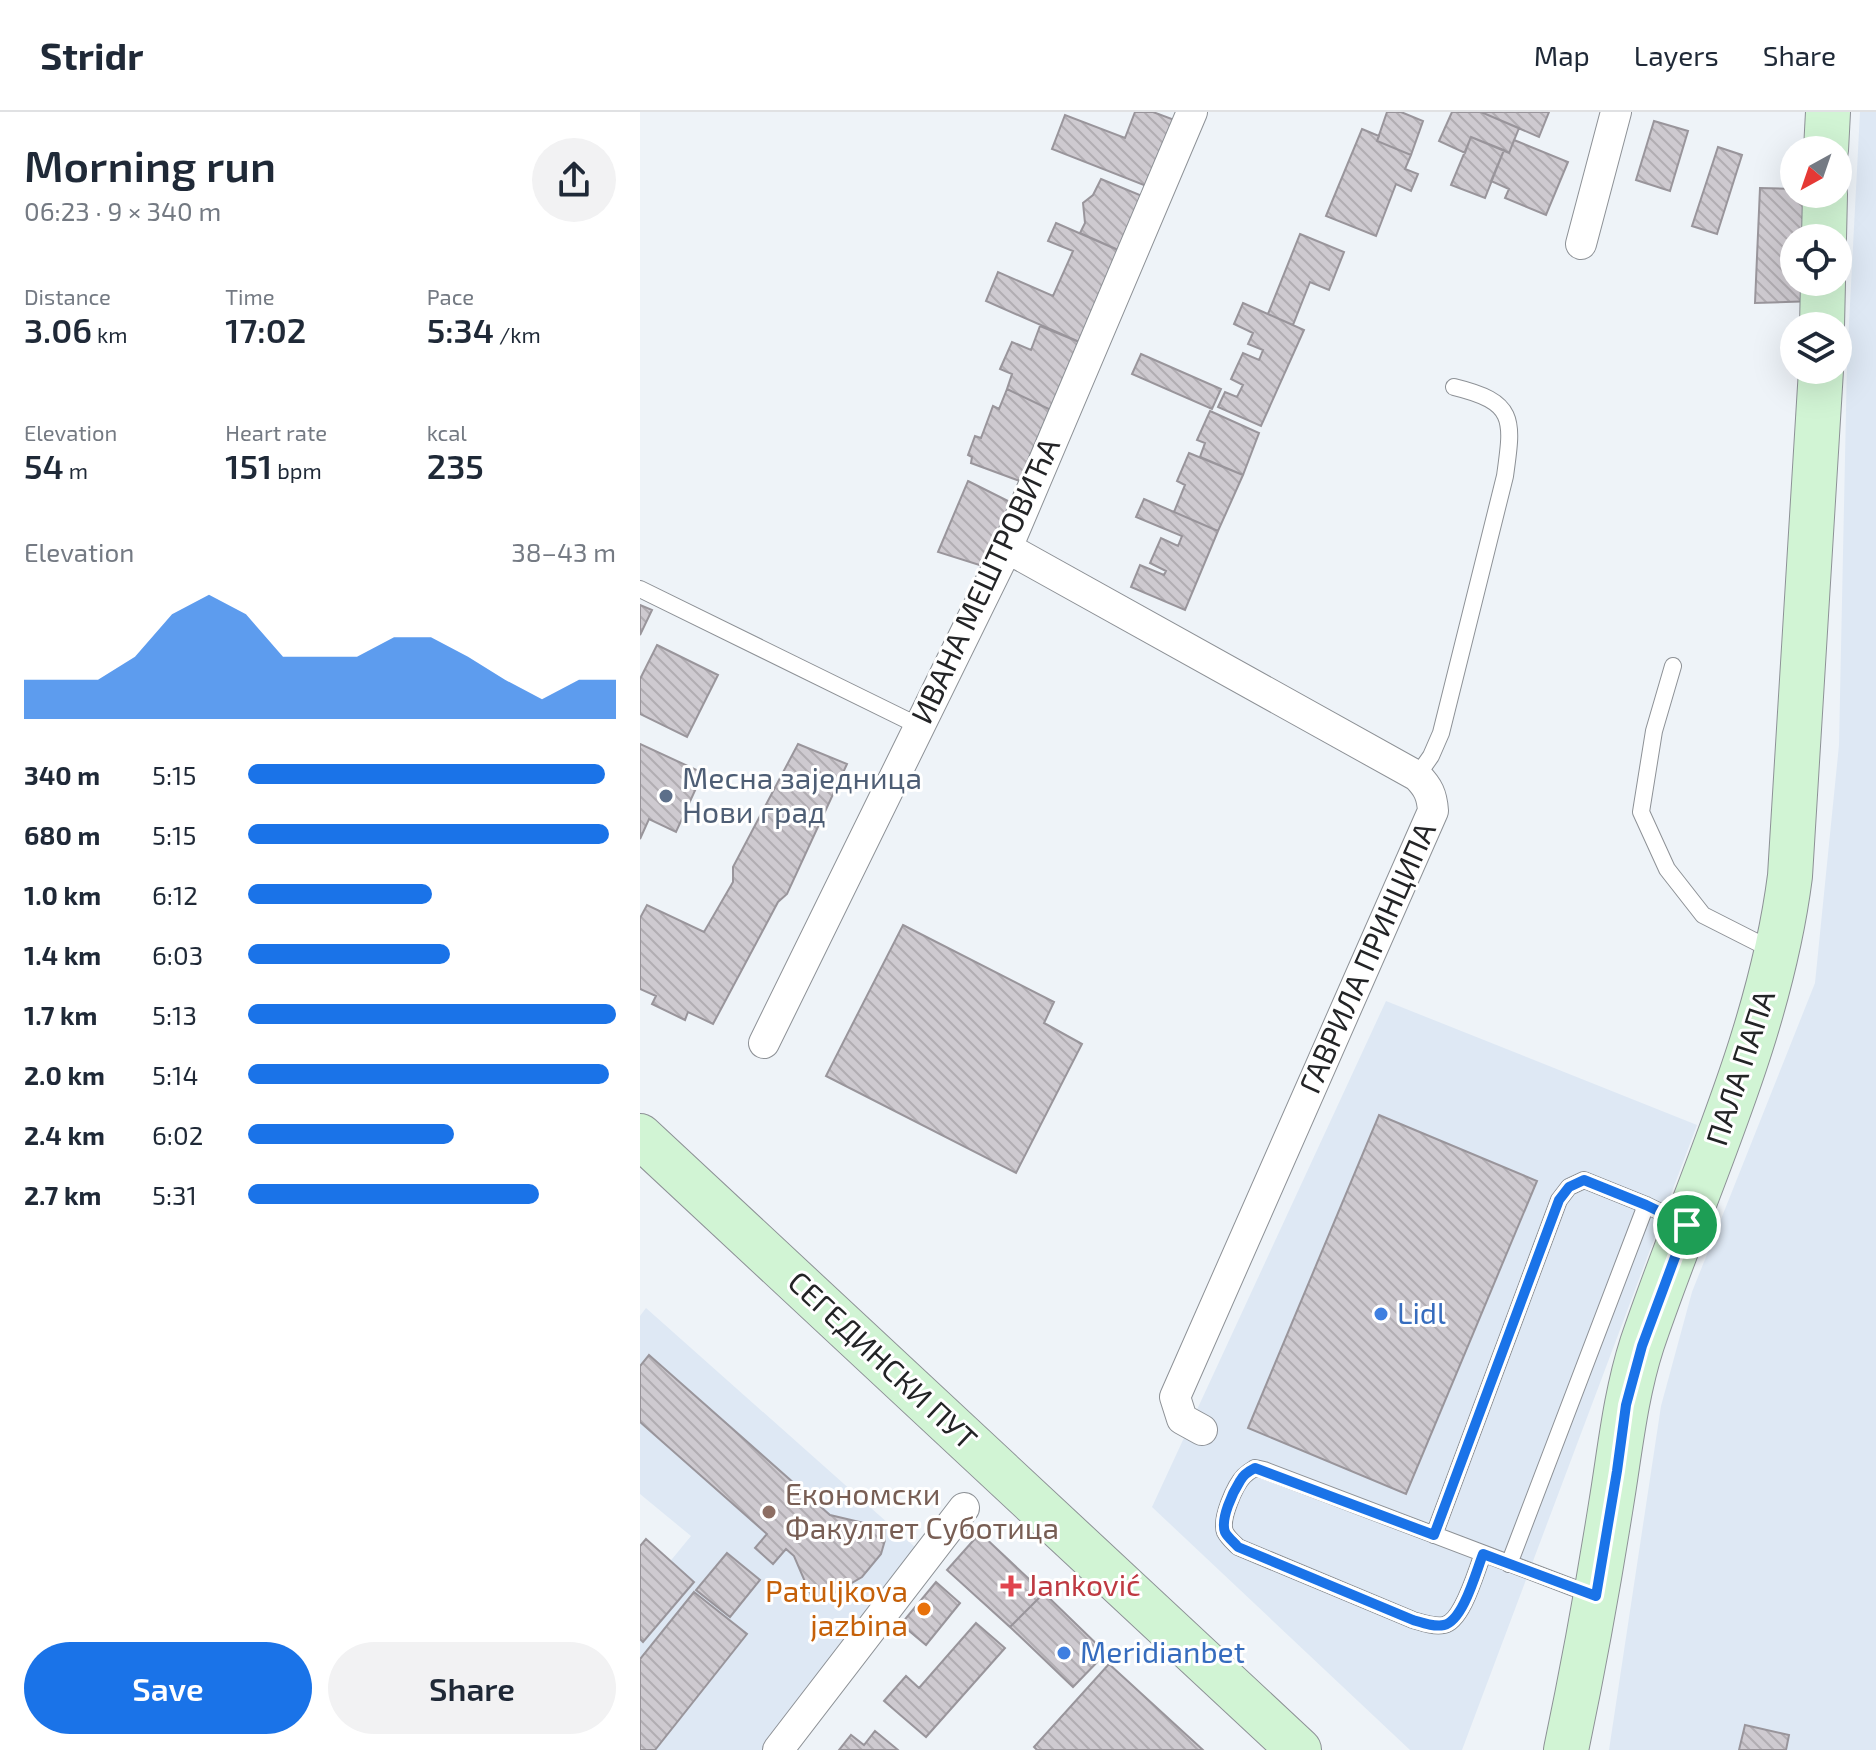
<!DOCTYPE html>
<html lang="en">
<head>
<meta charset="utf-8">
<style>
	:root { --surface:#fff; --page:#f2f2f3; --text:#1f2937; --muted:#747a83; --line:#e0e1e3; --accent:#1a73e8 }
	body { margin:0; font-family:"Exo 2",sans-serif; background:var(--page); color:var(--text); height:100vh; display:flex; flex-direction:column; font-size:30px; white-space:nowrap }
	* { box-sizing:border-box; margin:0 }
	p { font-size:26px; color:var(--muted) }
	.icon { flex:none; width:44px; height:44px; fill:none; stroke:currentColor; stroke-width:2; stroke-linecap:round; stroke-linejoin:round }
	.map { position:relative; flex:1; overflow:hidden }
	.panel { display:flex; flex-direction:column; background:var(--surface); width:640px }
	.panel>* { flex:none }
	.needle { width:52px; rotate:220deg }
	.fabs { position:absolute; left:1140px; top:24px; display:grid; gap:16px }
	.fabs a { display:grid; place-items:center; width:72px; height:72px; border-radius:50%; background:var(--surface); box-shadow:0 8px 32px #0002; font-size:40px }
	.pin { position:absolute; display:grid; place-items:center; width:68px; height:68px; color:#fff; margin:-34px; border:4px solid #fff; border-radius:50%; box-shadow:0 2px 8px #0007 }
	.round { display:grid; place-items:center; flex:none; width:84px; height:84px; border-radius:42px; background:var(--page) }
	.overview { display:flex; align-items:center; justify-content:space-between; height:136px; padding:0 24px }
	h1 { font-size:44px; font-weight:600; line-height:60px }
	.stats { display:grid; grid-template-columns:repeat(3,1fr); gap:12px; height:136px; padding:8px 24px }
	.stats div { display:grid; align-content:center }
	.stats b { font-size:34px; font-weight:600 }
	.stats small { font-size:22px; font-weight:400 }
	.stats p { font-size:22px }
	.chart { height:224px; padding:16px 24px }
	.chart p { display:flex; justify-content:space-between }
	.chart svg { width:100%; height:144px; margin-top:8px; fill:var(--accent); opacity:.7 }
	.cta { display:flex; gap:16px; margin-top:auto; padding:16px 24px }
	.cta a { flex:1; height:92px; border-radius:48px; background:var(--accent); color:#fff; font-size:32px; font-weight:600; line-height:92px; text-align:center }
	.cta a+a { background:var(--page); color:var(--text) }
	ul { padding:0 24px; list-style:none; font-size:26px }
	li { display:grid; grid-template-columns:128px 96px 1fr; align-items:center; height:60px }
	li i { height:20px; border-radius:10px; background:var(--accent) }
	header { display:flex; align-items:center; gap:48px; box-sizing:border-box; height:112px; padding:0 40px; background:var(--surface); border-bottom:2px solid var(--line) }
	header strong { font-size:38px }
	nav { display:flex; gap:44px; margin-inline-start:auto; font-size:28px }
	main { display:flex; flex:1; min-height:0 }
	.map>svg:first-child { display:block }
</style>
</head>
<body>
<header>
<strong>Stridr</strong>
<nav><a>Map</a><a>Layers</a><a>Share</a></nav>
</header>
<main>
<section class="panel">
<div class="overview"><div><h1>Morning run</h1><p>06:23 · 9 × 340 m</p></div><a class="round"><svg class="icon" aria-label="share" viewBox="0 0 24 24"><path d="M12 15V3M7 8l5-5 5 5M5 13v7h14v-7"/></svg></a></div>
<div class="stats">
<div><p>Distance</p><b>3.06<small> km</small></b></div>
<div><p>Time</p><b>17:02</b></div>
<div><p>Pace</p><b>5:34<small> /km</small></b></div>
</div>
<div class="stats">
<div><p>Elevation</p><b>54<small> m</small></b></div>
<div><p>Heart rate</p><b>151<small> bpm</small></b></div>
<div><p>kcal</p><b>235</b></div>
</div>
<div class="chart"><p><span>Elevation</span>38–43 m</p>
<svg viewBox="0 0 160 44" preserveAspectRatio="none"><path d="M0 44V32L10 32L20 32L30 25L40 12L50 6L60 12L70 25L80 25L90 25L100 19L110 19L120 25L130 32L140 38L150 32L160 32V44z"/></svg>
</div>
<ul>
<li><b>340 m</b>5:15<i style="width:97%"></i></li>
<li><b>680 m</b>5:15<i style="width:98%"></i></li>
<li><b>1.0 km</b>6:12<i style="width:50%"></i></li>
<li><b>1.4 km</b>6:03<i style="width:55%"></i></li>
<li><b>1.7 km</b>5:13<i style="width:100%"></i></li>
<li><b>2.0 km</b>5:14<i style="width:98%"></i></li>
<li><b>2.4 km</b>6:02<i style="width:56%"></i></li>
<li><b>2.7 km</b>5:31<i style="width:79%"></i></li>
</ul>
<div class="cta"><a>Save</a><a>Share</a></div>
</section>
<div class="map">
<svg width="1236" height="1638" viewBox="0 0 1236 1638">
	<defs>
		<pattern id="building-back-hatch" width="6" height="6" patternUnits="userSpaceOnUse" patternTransform="scale(2)"><rect width="6" height="6" fill="#cecad0"/><path d="M-1 5l2 2M0 0l6 6M5-1l2 2" fill="none" stroke="#b1adb2"/></pattern>
	</defs>
	<rect width="100%" height="100%" fill="#eef3f8"/>
	<path fill="#dee8f4" d="M1220 0H1236V1638H969L1021 1294 1052 1180 1175 871 1199 633 1207 250Z
		M746 889 1057 1013 822 1638H770L512 1395Z
		M6 1196 276 1436 123 1638H0V1486L51 1424 0 1382V1204Z"/>
	<path fill="url(#building-back-hatch)" stroke="#99959b" stroke-width="2" d="M495 0H513L540 10 514 77 412 37 425 3 485 26Z
		M747 0H761L783 9 771 43 737 29Z
		M812 0H841L879 16 869 41 831 25 825 41 799 29Z
		M841 0H909L899 25Z
		M1014 9 1048 19 1030 79 996 68Z
		M722 17 739 24 737 29 771 43 765 57 778 62 771 79 756 72 736 124 686 104Z
		M831 25 864 38 845 86 811 73Z
		M874 28 928 50 906 103 865 86 869 77 851 69 864 38 869 41Z
		M1078 35 1102 43 1077 122 1052 114Z
		M461 67 507 86 485 141 440 121 445 111 443 91 453 83Z
		M1120 76 1154 77V82H1177L1176 126H1154V170H1175V189L1115 191Z
		M416 111 485 141 444 232 346 189 358 160 413 184 433 139 408 129Z
		M660 122 704 140 689 178 670 170 653 213 628 202Z
		M603 191 664 218 621 314 578 295 585 280 597 285 603 273 591 267 603 241 619 248 623 238 608 232 613 221 594 212Z
		M400 214 444 232 415 300 367 277 372 262 360 257 372 230 391 238Z
		M501 242 581 277 572 297 492 262Z
		M367 277 415 300 385 371 331 351 332 345 328 343 335 324 341 326 353 294 359 297Z
		M570 299 619 321 603 363 560 345 565 331 557 328Z
		M549 341 603 363 578 419 534 400 545 373 537 369Z
		M328 369 376 393 349 456 298 440Z
		M504 387 578 419 545 498 491 475 500 453 524 463 526 459 510 451 521 426 538 434 542 424 496 405Z
		M0 493 12 498 0 523Z
		M17 533 78 563 47 625 0 602V567Z
		M0 632 63 661 36 720 9 707 0 727Z
		M158 632 207 652 147 782 138 790 73 912 48 900 45 908 12 892 16 884 0 877V806L7 793 64 820 93 770V755Z
		M263 813 414 890 404 911 442 932 376 1061 186 964Z
		M739 1003 897 1069 766 1382 608 1316Z
		M9 1243 190 1403 245 1416V1428L241 1442 222 1465 196 1480 184 1485 172 1486 154 1444 146 1437 133 1452 115 1436 127 1422 0 1310V1254Z
		M340 1421 404 1481 370 1515 307 1458Z
		M6 1427 54 1470 3 1530 0 1527V1434Z
		M87 1441 120 1468 90 1505 56 1478Z
		M296 1470 320 1491 286 1533 261 1512Z
		M54 1480 107 1522 15 1638H0V1547Z
		M404 1481 466 1541 433 1575 370 1515Z
		M336 1511 365 1536 286 1625 244 1589 266 1564 279 1576Z
		M469 1552 563 1638H397L394 1635Z
		M1105 1613 1149 1623 1146 1638H1099Z
		M235 1619 258 1638H199L211 1623 224 1633Z"/>
	<g fill="none" stroke-linecap="round" stroke-linejoin="round">
		<g stroke="#8d9196" stroke-width="18">
			<path id="lane" d="M0 477 279 614
				M1033 554 1014 619 1001 700 1027 757 1063 803 1136 840
				M777 664 791 644 801 621 865 364C873 307 876 290 814 275
				M794 1423 919 1088 929 1075 944 1068 1006 1093 1043 1111
				M843 1442C836 1459 823 1509 804 1513 794 1515 783 1511 773 1508L598 1435C593 1430 588 1426 585 1420 580 1407 595 1373 604 1364 608 1360 610 1359 615 1356L624 1358 955 1484
				M869 1452 1006 1093"/>
		</g>
		<g stroke="#8d9196" stroke-width="32">
			<path id="street" d="M941 132 976 0
				M367 436 777 664C788 675 792 683 793 699L535 1285 542 1307 562 1318
				M124 931 367 436 552 0
				M138 1638 324 1396"/>
		</g>
		<g stroke="#8d9196" stroke-width="46">
			<path id="secondary" d="M1186 38 1188 0
				M1184 126 1185 82
				M1182 214 1183 170
				M0 1024 659 1638
				M926 1638C943 1557 958 1475 971 1393 980 1339 985 1285 1002 1232 1054 1078 1129 928 1150 764L1181 258"/>
		</g>
		<use href="#lane" stroke="#fff" stroke-width="16"/>
		<use href="#street" stroke="#fff" stroke-width="30"/>
		<use href="#secondary" stroke="#d1f4d4" stroke-width="44"/>
	</g>
	<g fill="none" stroke-linecap="round" stroke-linejoin="round">
		<g stroke="#fff" stroke-width="16">
			<path id="route" d="M944 1068 1006 1093 1047 1113 1002 1234 986 1293 977 1359 956 1484 843 1442C836 1460 823 1509 804 1513 794 1515 783 1511 773 1508L598 1435C594 1430 588 1426 585 1420 580 1407 593 1380 600 1369 603 1363 609 1359 615 1356L794 1423 919 1088 929 1075Z"/>
		</g>
		<use href="#route" stroke="#1a73e8" stroke-width="10"/>
	</g>
	<circle fill="#5c6f8a" stroke="#fff" stroke-width="3" cx="26" cy="684" r="8"/>
	<g fill="#3f7fe0" stroke="#fff" stroke-width="3">
		<circle cx="741" cy="1202" r="8"/>
		<circle cx="424" cy="1541" r="8"/>
	</g>
	<circle fill="#8d6e63" stroke="#fff" stroke-width="3" cx="129" cy="1400" r="8"/>
	<path fill="#e0444e" stroke="#fff" stroke-width="3" d="M367 1462h8v8h8v8h-8v8h-8v-8h-8v-8h8z"/>
	<circle fill="#e8710a" stroke="#fff" stroke-width="3" cx="284" cy="1497" r="8"/>
	<g text-anchor="middle" stroke-width="6" stroke-linejoin="round" paint-order="stroke">
		<g font-size="30" fill="#232426" stroke="#fff">
			<text transform="translate(346 469) rotate(-65)" y="10">ИВАНА МЕШТРОВИЋА</text>
			<text transform="translate(728 846) rotate(-66)" y="10">ГАВРИЛА ПРИНЦИПА</text>
			<text transform="translate(1101 956) rotate(-72)" y="10">ПАЛА ПАПА</text>
			<text transform="translate(242 1249) rotate(43)" y="10">СЕГЕДИНСКИ ПУТ</text>
		</g>
		<g font-size="30" fill="#4e5e75" stroke="#fff" text-anchor="start">
			<text x="42" y="677">Месна заједница<tspan x="42" dy="34">Нови град</tspan></text>
		</g>
		<g font-size="30" fill="#366cbe" stroke="#fff" text-anchor="start">
			<text x="757" y="1212">Lidl</text>
			<text x="440" y="1551">Meridianbet</text>
		</g>
		<g font-size="30" fill="#785e54" stroke="#fff" text-anchor="start">
			<text x="145" y="1393">Економски<tspan x="145" dy="34">Факултет Суботица</tspan></text>
		</g>
		<g font-size="30" fill="#be3a42" stroke="#fff" text-anchor="start">
			<text x="387" y="1484">Janković</text>
		</g>
		<g font-size="30" fill="#c56008" stroke="#fff" text-anchor="end">
			<text x="268" y="1490">Patuljkova<tspan x="268" dy="34">jazbina</tspan></text>
		</g>
	</g>
</svg>
<div class="fabs">
<a><svg class="needle" viewBox="-14 -14 28 28"><path d="M0-13l5 13h-10z" fill="#e53935"/><path d="M0 13l5-13h-10z" fill="#747a83"/></svg></a>
<a><svg class="icon" aria-label="locate" viewBox="0 0 24 24"><circle cx="12" cy="12" r="6"/><path d="M12 2v4M12 18v4M2 12h4M18 12h4"/></svg></a>
<a><svg class="icon" aria-label="layers" viewBox="0 0 24 24"><path d="M12 4l9 5-9 5-9-5zM3 14l9 5 9-5"/></svg></a>
</div>
<div class="pin" style="left:1047px;top:1113px;background:#1e9e55"><svg class="icon" aria-label="arrive" viewBox="0 0 24 24"><path d="M6 21V4h12l-3 4 3 4H6"/></svg></div>
</div>
</main>
</body>
</html>
